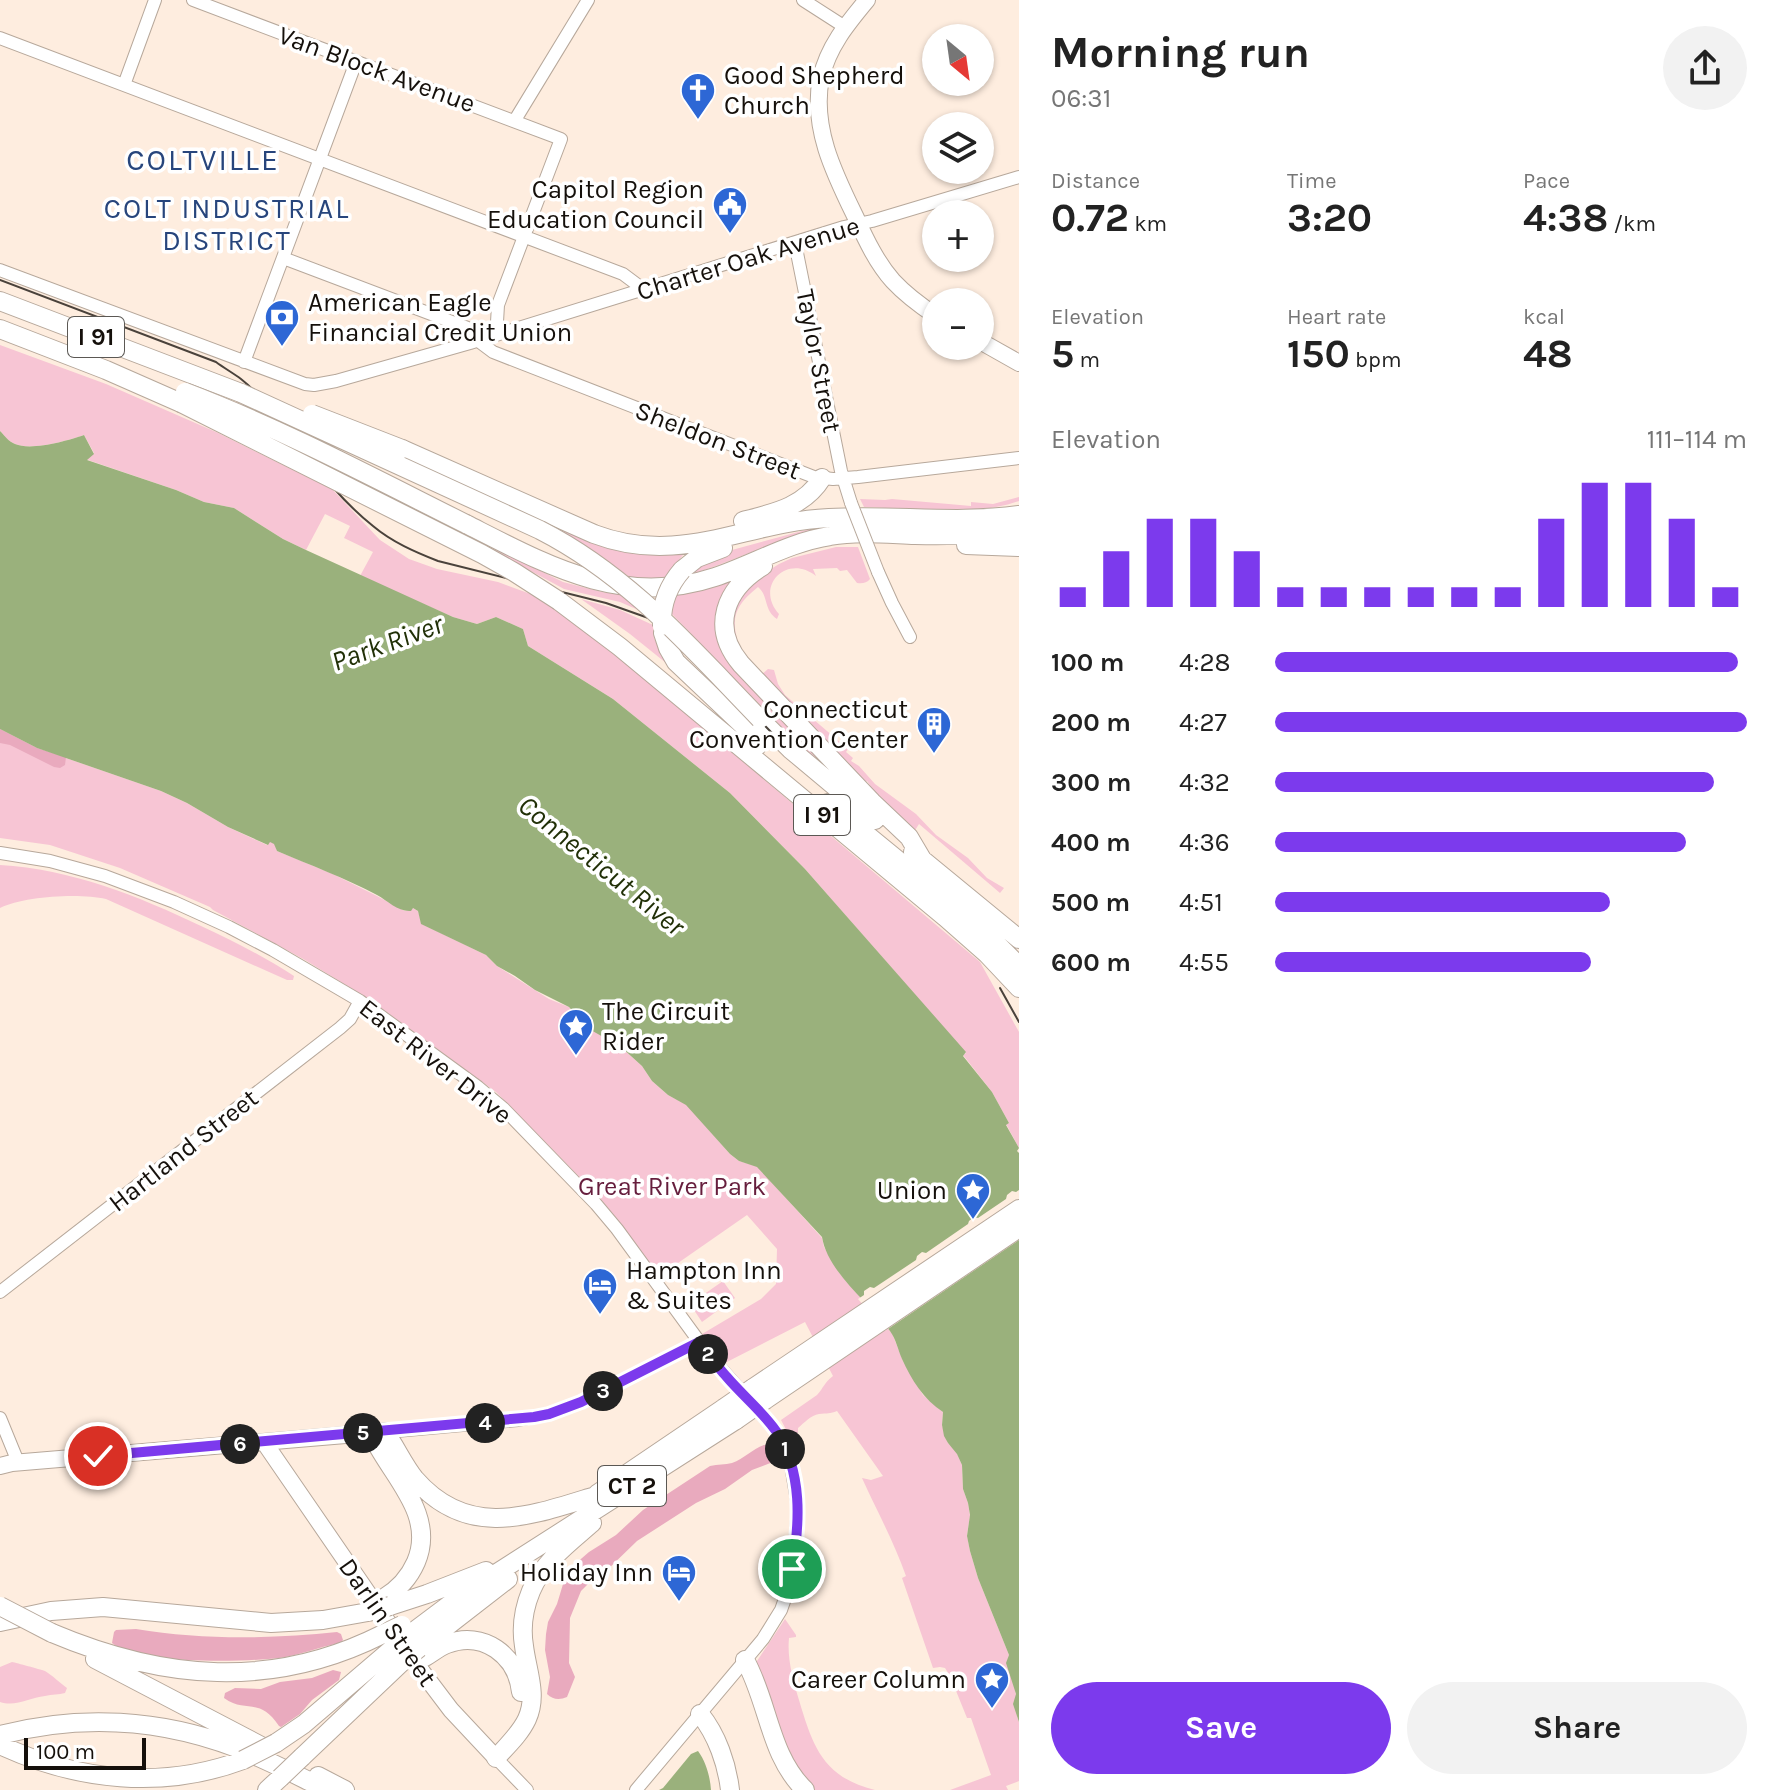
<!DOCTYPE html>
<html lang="en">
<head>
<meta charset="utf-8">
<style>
	:root { --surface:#fff; --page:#f2f2f2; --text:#222; --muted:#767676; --accent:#7c3aed }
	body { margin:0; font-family:Karla,sans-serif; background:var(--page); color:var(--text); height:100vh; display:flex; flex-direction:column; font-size:30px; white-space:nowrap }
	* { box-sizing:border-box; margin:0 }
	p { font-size:26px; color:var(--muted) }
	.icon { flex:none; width:44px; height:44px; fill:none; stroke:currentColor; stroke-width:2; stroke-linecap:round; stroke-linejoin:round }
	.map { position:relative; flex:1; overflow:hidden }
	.details { display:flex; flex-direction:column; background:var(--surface); width:760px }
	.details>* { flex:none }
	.needle { width:52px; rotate:151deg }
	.controls { position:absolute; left:922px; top:24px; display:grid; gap:16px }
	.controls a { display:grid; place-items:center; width:72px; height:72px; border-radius:50%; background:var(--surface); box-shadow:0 2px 6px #0004; font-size:40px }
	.scale { position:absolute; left:24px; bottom:20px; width:122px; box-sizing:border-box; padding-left:8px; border:4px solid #15100b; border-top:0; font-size:22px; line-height:28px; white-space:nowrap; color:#15100b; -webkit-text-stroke:6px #fff; paint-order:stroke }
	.pin { position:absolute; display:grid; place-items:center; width:68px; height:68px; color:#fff; margin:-34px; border:4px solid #fff; border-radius:50%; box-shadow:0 2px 8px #0007 }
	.km { position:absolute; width:40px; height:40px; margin:-20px; border-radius:50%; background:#222; color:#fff; font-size:22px; line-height:40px; text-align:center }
	.round { display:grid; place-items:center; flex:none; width:84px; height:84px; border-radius:42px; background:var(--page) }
	.overview { display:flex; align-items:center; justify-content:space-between; height:136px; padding:0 32px }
	h1 { font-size:44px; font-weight:700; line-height:60px }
	.metrics { display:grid; grid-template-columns:repeat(3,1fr); gap:12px; height:136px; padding:8px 32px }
	.metrics div { display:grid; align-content:center }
	.metrics b { font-size:40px; font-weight:700 }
	.metrics small { font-size:22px; font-weight:400 }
	.metrics p { font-size:22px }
	.chart { height:224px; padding:16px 32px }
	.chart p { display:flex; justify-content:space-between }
	.chart svg { width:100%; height:144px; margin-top:8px; stroke:var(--accent); stroke-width:6 }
	.cta { display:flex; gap:16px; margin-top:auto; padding:16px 32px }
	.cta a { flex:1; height:92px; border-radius:48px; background:var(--accent); color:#fff; font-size:32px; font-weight:700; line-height:92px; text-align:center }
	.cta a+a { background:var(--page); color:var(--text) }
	ul { padding:0 32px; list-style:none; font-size:26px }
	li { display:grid; grid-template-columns:128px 96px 1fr; align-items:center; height:60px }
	li i { height:20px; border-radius:10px; background:var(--accent) }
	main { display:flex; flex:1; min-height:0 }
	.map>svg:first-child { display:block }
</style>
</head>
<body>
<main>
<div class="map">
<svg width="1019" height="1790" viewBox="0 0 1019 1790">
	<rect width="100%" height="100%" fill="#feeddf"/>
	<path fill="#f7c5d4" d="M0 345 106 384 216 432 332 489 380 540 409 559 437 569 498 582 536 596 569 617 616 652 637 672 980 962 1019 1032V1148L1006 1124 1009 1123 992 1092 963 1055 966 1053 805 869 730 793 613 699 528 646 523 629 496 617 477 624 453 617 360 576 373 552 344 538 350 526 325 514 306 550 283 539 234 508 204 502 176 490 85 459 94 453 84 435C67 441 31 451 15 444 8 441 5 436 0 431Z
		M439 474 604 546 635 553 683 554V555L663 579H632L597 553 565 534Z
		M1019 497V501C971 518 914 509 864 507L860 499 885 500 892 499 971 506V502L993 504Z
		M838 526C784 533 737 562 685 576L721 553 813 528Z
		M467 535 563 582 602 592 624 595 643 612 620 602 564 589 466 536Z
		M836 547H858L870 579C867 583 862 584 857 583L847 570 840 571 837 568 813 569 816 576C787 553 754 586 779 614L777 619C763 609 769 596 758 587 729 610 731 624 743 657L730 633 731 609 755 579 779 564 792 558Z
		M734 579 718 620 830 770 798 744 669 611 673 595 715 587Z
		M581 599 620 610 653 625 654 638 666 663 630 634Z
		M768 669 774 670 778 684 785 695 848 749 846 752 853 758 851 761 859 766 875 784 916 814 936 835 968 858 987 878 1004 888 1000 893 919 824 914 832 880 800 867 781 864 784 761 675Z
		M0 729 37 748 161 791 187 803 228 827 267 845 269 841 275 844 277 851 333 874 377 896 405 911 413 908 418 911 422 924 486 955 497 966 549 999 569 1007 574 1014 621 1047 642 1066 652 1081 668 1095 687 1105 730 1154 739 1161 757 1166 822 1238 824 1247 841 1275 892 1333 903 1361 923 1395 943 1412 942 1425 948 1443 956 1451 962 1465 963 1489 968 1503 970 1516 967 1535 970 1551 978 1578 1009 1655C1005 1670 1015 1680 1016 1695 1017 1705 1015 1712 1019 1722V1781L1006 1786 1008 1790H950L991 1775 971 1718H967L950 1676 945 1668 940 1667 933 1668 902 1578 906 1576C894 1542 877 1511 862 1478L871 1480 883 1476 837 1411C830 1414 827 1413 819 1414 811 1415 804 1423 798 1428V1433L790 1437 781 1420 817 1395C824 1387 824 1383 833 1376L805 1322 721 1365 697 1337 761 1299 776 1284 777 1249 747 1215 655 1279 632 1239 600 1198 496 1092 367 998 305 960 213 910 210 907 120 868 50 845 0 838Z
		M0 865C71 869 138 896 201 926 233 941 265 957 294 976L293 980H287L106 899C80 893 24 896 0 908Z
		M723 1281 735 1298 702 1322 690 1304Z
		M785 1619 796 1635V1637L789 1638C787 1659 793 1680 799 1700 813 1747 823 1777 875 1790H810L791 1766 757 1667V1661Z
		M12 1662C17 1663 39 1669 45 1671 52 1675 60 1683 67 1688L65 1693C59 1695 52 1694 45 1696 29 1698 16 1707 0 1702V1667Z"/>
	<path fill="#e9aabe" d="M0 729 37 748 66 757 65 765 60 768 54 767 10 745 0 743Z
		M764 1445C770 1445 775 1453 777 1458L773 1462 752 1470 725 1489 696 1503 637 1541 603 1574 589 1583 581 1591 570 1618 569 1663 575 1677 567 1697C560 1700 553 1700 547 1694L550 1677 545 1650 546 1634 548 1622 557 1604 567 1571 589 1552 616 1535 643 1510 710 1466C718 1464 725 1465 732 1463 744 1459 752 1449 764 1445Z
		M136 1629C202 1640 271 1639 337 1632L341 1634 343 1640 340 1643C319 1647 300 1655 279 1658 245 1662 138 1665 112 1643L114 1632 116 1630Z
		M333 1670 341 1672 339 1680 312 1700 300 1714 281 1727 279 1726C259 1696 246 1714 224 1698L225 1693 235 1688 261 1689 280 1682 312 1678Z"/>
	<path fill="#9ab17c" d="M0 431C5 436 8 441 15 444 31 451 67 441 84 435L94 454 87 460 176 490 204 502 234 508 283 539 306 550 453 617 477 624 496 617 523 629 528 646 613 699 730 793 805 869 966 1052 963 1056 992 1092 1009 1123 1006 1125 1019 1148 1017 1151 1019 1153V1722L1013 1704 1016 1694 1006 1663 1009 1655 978 1578 970 1551 967 1536 970 1515 968 1503 963 1489 962 1465 957 1454 948 1443 944 1436 942 1425 943 1412C924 1400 911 1379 902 1359 898 1350 896 1339 890 1331 869 1302 828 1273 822 1237L757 1167 739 1161 730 1154 686 1105 668 1095 652 1081 642 1066 621 1047 589 1029 569 1007 535 990 515 976 497 966 486 955 421 924 418 911 413 908 411 911C398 912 388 901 377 895 345 878 310 865 277 851L274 844 270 842 268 845 228 827 187 803 161 791 37 748 0 729Z
		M698 1751C706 1762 710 1776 711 1790H659L663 1788 691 1754Z"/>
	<path fill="#feeddf" d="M1019 1190V1240L885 1331 858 1299 864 1295V1291L870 1287 874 1288 916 1260 917 1256 922 1252 926 1253 968 1224 969 1221 974 1217 978 1218 1006 1199 1007 1195 1012 1191 1016 1192Z"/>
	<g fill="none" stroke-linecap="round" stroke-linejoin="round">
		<g stroke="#b7a89b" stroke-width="14">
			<path id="minor" d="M193 0 561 139 498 305 497 322 500 332
				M803 0 845 27
				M0 38 623 274 643 289
				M124 85 155 0
				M515 120 588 0
				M795 243 841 471 851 503
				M283 258 468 328
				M0 270 305 384 314 385 336 381 470 343 844 227 872 221 1019 177
				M477 340 493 352 814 477 833 479 858 477 1019 458
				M244 362 356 62
				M878 572 892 603 910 637
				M0 853 50 861 105 876 174 902 229 927 273 950 360 1001 478 1087 503 1108 596 1204 617 1229 709 1355 777 1432 791 1465 798 1507 794 1559 789 1587 781 1610 763 1639 636 1790
				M0 1292 340 1028 350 1019 360 1001
				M0 1418 18 1462
				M385 1432 518 1420 549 1414 581 1402 699 1342
				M496 1758 527 1790"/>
		</g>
		<g stroke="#b7a89b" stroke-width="18">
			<path id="major" d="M867 0C847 24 828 47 821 78 811 128 835 175 856 218 866 240 877 263 893 281 906 295 921 306 936 316
				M980 341 1019 363
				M264 1442 420 1669 451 1710 496 1758
				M0 1466 12 1463 381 1432"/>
		</g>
		<g stroke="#b7a89b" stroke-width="20">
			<path id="highway" d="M0 301 241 393
				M0 329 106 370 181 403
				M402 449 594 534C681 567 744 522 829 518 892 514 956 524 1019 515
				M743 521C774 513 804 507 822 478
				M466 524C547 565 622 608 715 577 754 564 790 542 830 536 858 531 887 534 915 535 950 536 985 535 1019 529
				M966 545 1019 547
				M763 566C725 589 710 627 741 664L872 802 909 837 922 859
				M682 570 697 558 723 548
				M559 601 620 647 945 917 987 954 1019 988
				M663 633 668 648 676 662 751 733 756 739 757 746
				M760 719 790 749 875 820
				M828 803 955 907 992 939 1019 966
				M913 852 1019 939
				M753 1388 1019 1209
				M765 1400 1019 1228
				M385 1432C396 1447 403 1464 415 1479 468 1540 530 1516 595 1496
				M371 1433C389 1474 437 1513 416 1562 409 1578 399 1589 384 1598
				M597 1494 724 1408
				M390 1606 427 1594 486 1571
				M0 1622 51 1611 103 1607 271 1623 323 1620 368 1612
				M52 1633C163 1680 272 1690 383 1634
				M409 1635 461 1596 736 1420
				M419 1648 508 1579
				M425 1657C432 1653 439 1647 447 1644 483 1630 517 1655 521 1692
				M95 1659 267 1749
				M745 1660C769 1703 769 1755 805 1790
				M700 1714C717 1735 727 1764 730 1790
				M0 1735C80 1714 161 1719 237 1748 268 1760 298 1776 327 1790
				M276 1743 304 1724 393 1648
				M0 1745C77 1781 163 1790 243 1760
				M302 1757 402 1662
				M496 1758C507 1746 520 1734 527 1719 538 1695 527 1671 524 1646 521 1628 524 1608 531 1591 543 1562 569 1543 592 1523
				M318 1776 345 1790
				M267 1790 280 1778"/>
		</g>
		<use href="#minor" stroke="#fff" stroke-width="12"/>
		<use href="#major" stroke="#fff" stroke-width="16"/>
		<use href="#highway" stroke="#fff" stroke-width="18"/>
		<path stroke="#4a423b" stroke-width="2" d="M0 280 216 362C224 368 233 373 241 379 264 397 280 422 298 444 320 473 344 503 373 526 392 542 415 552 438 561L606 603 654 620 679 638 772 733
			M1000 988 1019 1022"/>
		<g stroke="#b7a89b" stroke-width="14" stroke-linecap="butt">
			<path id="minor-bridge" d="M851 503 878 572"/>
		</g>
		<g stroke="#b7a89b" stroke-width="20" stroke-linecap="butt">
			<path id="highway-bridge" d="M185 392C282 429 374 478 466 524
				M241 393 540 530C630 576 691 648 760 719
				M181 403 482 554 514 572 559 601
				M312 414 402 449
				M662 626C661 604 668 586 682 570
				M724 1408 753 1388
				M736 1420 765 1400
				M0 1606 52 1633
				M368 1612 390 1606
				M383 1634 402 1625
				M393 1648 409 1635
				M402 1662 419 1648
				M243 1760 276 1743
				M280 1778 302 1757"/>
		</g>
		<use href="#minor-bridge" stroke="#fff" stroke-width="12"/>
		<use href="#highway-bridge" stroke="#fff" stroke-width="18"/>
	</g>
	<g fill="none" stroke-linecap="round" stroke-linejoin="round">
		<g stroke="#fff" stroke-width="16">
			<path id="route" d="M98 1456 534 1417 549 1414 581 1402 699 1342C708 1353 716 1365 726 1376 742 1395 762 1411 776 1431 803 1472 800 1523 792 1569"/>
		</g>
		<use href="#route" stroke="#7c3aed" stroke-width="10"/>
	</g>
	<defs>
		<g id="church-pin" transform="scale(1.8)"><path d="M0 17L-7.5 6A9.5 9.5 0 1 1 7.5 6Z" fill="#2d67d5" stroke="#fff"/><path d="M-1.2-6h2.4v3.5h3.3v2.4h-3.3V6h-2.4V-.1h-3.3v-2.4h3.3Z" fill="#fff"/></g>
		<g id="civic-pin" transform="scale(1.8)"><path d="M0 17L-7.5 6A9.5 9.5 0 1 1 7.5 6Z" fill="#2d67d5" stroke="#fff"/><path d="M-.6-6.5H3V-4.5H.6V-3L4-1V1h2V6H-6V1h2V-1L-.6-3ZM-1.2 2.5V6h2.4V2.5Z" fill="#fff"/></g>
		<g id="bank-pin" transform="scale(1.8)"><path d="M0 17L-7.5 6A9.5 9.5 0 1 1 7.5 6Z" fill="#2d67d5" stroke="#fff"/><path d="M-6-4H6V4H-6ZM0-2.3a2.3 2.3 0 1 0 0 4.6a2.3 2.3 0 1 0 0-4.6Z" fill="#fff"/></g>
		<g id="building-pin" transform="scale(1.8)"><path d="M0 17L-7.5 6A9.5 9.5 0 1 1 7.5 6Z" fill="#2d67d5" stroke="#fff"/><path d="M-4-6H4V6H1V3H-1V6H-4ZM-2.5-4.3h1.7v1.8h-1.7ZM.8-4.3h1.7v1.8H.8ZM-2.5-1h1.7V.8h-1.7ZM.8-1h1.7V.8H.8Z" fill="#fff"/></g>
		<g id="sight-pin" transform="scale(1.8)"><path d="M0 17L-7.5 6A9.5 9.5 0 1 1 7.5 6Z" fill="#2d67d5" stroke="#fff"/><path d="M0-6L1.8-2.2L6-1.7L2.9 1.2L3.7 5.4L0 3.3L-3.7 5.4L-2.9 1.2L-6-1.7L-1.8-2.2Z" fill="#fff"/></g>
		<g id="hotel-pin" transform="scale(1.8)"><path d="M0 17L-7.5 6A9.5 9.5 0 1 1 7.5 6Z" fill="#2d67d5" stroke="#fff"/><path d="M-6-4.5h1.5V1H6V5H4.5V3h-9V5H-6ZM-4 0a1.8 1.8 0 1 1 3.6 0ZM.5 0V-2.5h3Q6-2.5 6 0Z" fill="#fff"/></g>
	</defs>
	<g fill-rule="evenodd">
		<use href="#church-pin" x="698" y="90"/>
		<use href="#civic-pin" x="730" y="204"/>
		<use href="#bank-pin" x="282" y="317"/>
		<use href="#building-pin" x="934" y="724"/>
		<use href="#sight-pin" x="576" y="1026"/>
		<use href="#sight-pin" x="973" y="1190"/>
		<use href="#hotel-pin" x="600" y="1285"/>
		<use href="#hotel-pin" x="679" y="1572"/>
		<use href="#sight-pin" x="992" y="1679"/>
	</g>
	<g text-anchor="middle" stroke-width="7" stroke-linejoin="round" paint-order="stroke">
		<g fill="#fff" stroke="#5b5854" stroke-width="2">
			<rect x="68" y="317" width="56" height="40" rx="6"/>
			<rect x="794" y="795" width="56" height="40" rx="6"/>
			<rect x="598" y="1466" width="68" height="40" rx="6"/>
		</g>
		<g font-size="24" font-weight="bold" fill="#15100b">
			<text x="96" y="345">I 91</text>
			<text x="822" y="823">I 91</text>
			<text x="632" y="1494">CT 2</text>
		</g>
		<g font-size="26" fill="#15100b" stroke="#fff">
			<text transform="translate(377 69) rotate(20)" y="9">Van Block Avenue</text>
			<text transform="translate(748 258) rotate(-17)" y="9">Charter Oak Avenue</text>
			<text transform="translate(819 361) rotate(79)" y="9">Taylor Street</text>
			<text transform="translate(718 440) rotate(21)" y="9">Sheldon Street</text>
			<text transform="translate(436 1061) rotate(38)" y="9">East River Drive</text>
			<text transform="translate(183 1150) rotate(-38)" y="9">Hartland Street</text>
			<text transform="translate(388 1622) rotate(55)" y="9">Darlin Street</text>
		</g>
		<g font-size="26" fill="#15100b" stroke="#fff" text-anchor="end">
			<text x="724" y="84" text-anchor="start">Good Shepherd<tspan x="724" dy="30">Church</tspan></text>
			<text x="704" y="198">Capitol Region<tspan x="704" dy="30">Education Council</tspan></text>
			<text x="308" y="311" text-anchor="start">American Eagle<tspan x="308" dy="30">Financial Credit Union</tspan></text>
			<text x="908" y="718">Connecticut<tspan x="908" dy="30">Convention Center</tspan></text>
			<text x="602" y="1020" text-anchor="start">The Circuit<tspan x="602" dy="30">Rider</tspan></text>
			<text x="947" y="1199">Union</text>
			<text x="626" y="1279" text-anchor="start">Hampton Inn<tspan x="626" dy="30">&amp; Suites</tspan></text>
			<text x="653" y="1581">Holiday Inn</text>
			<text x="966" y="1688">Career Column</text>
		</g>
		<g font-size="26" fill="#661e3d" stroke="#fff">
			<text x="672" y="1195">Great River Park</text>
		</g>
		<g font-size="28" letter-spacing="2" fill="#27457c" stroke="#fff">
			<text x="227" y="218">COLT INDUSTRIAL<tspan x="227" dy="32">DISTRICT</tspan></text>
		</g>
		<g font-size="28" font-style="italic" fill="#213007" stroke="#fff">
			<text transform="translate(387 642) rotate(-20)" y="10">Park River</text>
			<text transform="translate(602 865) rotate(39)" y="10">Connecticut River</text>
		</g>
		<g font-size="30" letter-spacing="2" fill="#27457c" stroke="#fff">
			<text x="203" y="170">COLTVILLE</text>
		</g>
	</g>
</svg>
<div class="controls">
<a><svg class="needle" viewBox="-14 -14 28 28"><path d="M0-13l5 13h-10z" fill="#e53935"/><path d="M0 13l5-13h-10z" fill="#767676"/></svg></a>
<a><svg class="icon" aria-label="layers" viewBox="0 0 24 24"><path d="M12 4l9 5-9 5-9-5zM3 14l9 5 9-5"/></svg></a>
<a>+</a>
<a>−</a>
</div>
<div class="scale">100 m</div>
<div class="pin" style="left:792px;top:1569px;background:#1e9e55"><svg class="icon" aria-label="arrive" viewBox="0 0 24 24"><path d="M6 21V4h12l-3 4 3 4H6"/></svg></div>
<div class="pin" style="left:98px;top:1456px;background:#d93025"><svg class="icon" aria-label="check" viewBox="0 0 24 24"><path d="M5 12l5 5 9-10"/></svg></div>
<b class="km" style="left:785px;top:1449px">1</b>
<b class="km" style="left:708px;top:1354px">2</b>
<b class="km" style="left:603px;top:1391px">3</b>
<b class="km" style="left:485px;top:1423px">4</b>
<b class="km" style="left:363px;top:1433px">5</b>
<b class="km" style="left:240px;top:1444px">6</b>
</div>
<section class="details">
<div class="overview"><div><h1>Morning run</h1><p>06:31</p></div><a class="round"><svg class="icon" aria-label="share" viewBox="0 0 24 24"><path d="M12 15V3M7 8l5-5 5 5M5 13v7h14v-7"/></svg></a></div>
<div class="metrics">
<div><p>Distance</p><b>0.72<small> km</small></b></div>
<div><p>Time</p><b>3:20</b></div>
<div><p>Pace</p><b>4:38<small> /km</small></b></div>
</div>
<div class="metrics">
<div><p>Elevation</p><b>5<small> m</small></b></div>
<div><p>Heart rate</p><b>150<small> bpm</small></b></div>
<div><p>kcal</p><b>48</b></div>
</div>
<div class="chart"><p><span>Elevation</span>111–114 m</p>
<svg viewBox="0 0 160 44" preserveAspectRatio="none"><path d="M5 44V38M15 44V27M25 44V17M35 44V17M45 44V27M55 44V38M65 44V38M75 44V38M85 44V38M95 44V38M105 44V38M115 44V17M125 44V6M135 44V6M145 44V17M155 44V38"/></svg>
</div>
<ul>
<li><b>100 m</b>4:28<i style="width:98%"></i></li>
<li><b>200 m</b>4:27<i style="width:100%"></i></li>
<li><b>300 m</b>4:32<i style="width:93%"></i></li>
<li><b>400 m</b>4:36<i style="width:87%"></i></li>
<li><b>500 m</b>4:51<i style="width:71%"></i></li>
<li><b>600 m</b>4:55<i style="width:67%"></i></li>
</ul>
<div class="cta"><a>Save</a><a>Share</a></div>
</section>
</main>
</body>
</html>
